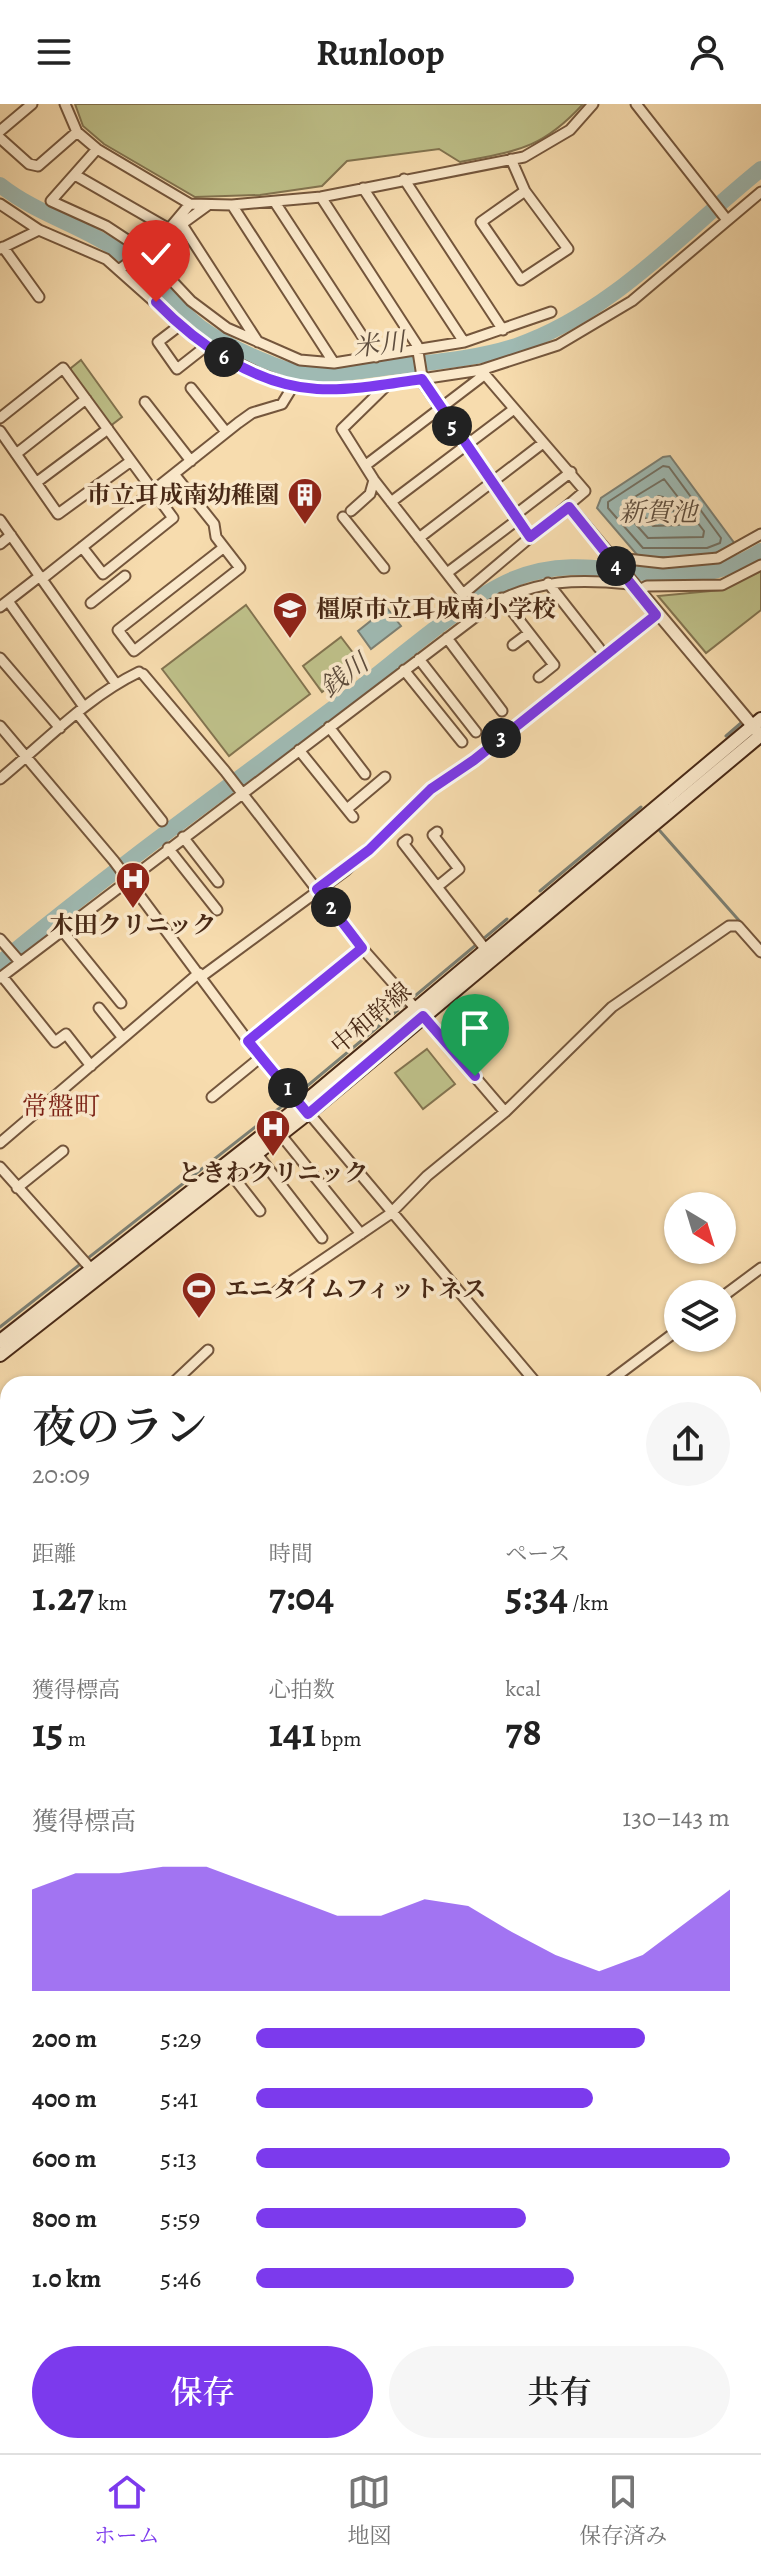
<!DOCTYPE html>
<html lang="ja">
<head>
<meta charset="utf-8">
<style>
	:root { --surface:#fff; --page:#f6f6f6; --text:#222; --muted:#767676; --line:#e0e0e0; --accent:#7c3aed }
	body { margin:0; font-family:Alegreya,"Noto Serif JP",serif; background:var(--page); color:var(--text); height:100vh; display:flex; flex-direction:column; font-size:30px; white-space:nowrap }
	* { box-sizing:border-box; margin:0 }
	p { font-size:26px; color:var(--muted) }
	.icon { flex:none; width:44px; height:44px; fill:none; stroke:currentColor; stroke-width:2; stroke-linecap:round; stroke-linejoin:round }
	.map { position:relative; flex:1; overflow:hidden }
	.sheet { position:absolute; left:0px; top:1272px; width:762px; height:1078px; display:flex; flex-direction:column; background:var(--surface); border-radius:24px 24px 0 0; box-shadow:0 2px 6px #0004 }
	.sheet>* { flex:none }
	.needle { width:52px; rotate:142deg }
	.buttons { position:absolute; left:664px; top:1088px; display:grid; gap:16px }
	.buttons a { display:grid; place-items:center; width:72px; height:72px; border-radius:50%; background:var(--surface); box-shadow:0 2px 6px #0004; font-size:40px }
	.pin { position:absolute; display:grid; place-items:center; width:68px; height:68px; color:#fff; margin:-82px -34px; border-radius:50% 50% 50% 0; rotate:-45deg; box-shadow:0 0 8px #0007 }
	.pin .icon { rotate:45deg }
	.km { position:absolute; width:40px; height:40px; margin:-20px; border-radius:50%; background:#222; color:#fff; font-size:22px; line-height:40px; text-align:center }
	.round { display:grid; place-items:center; flex:none; width:84px; height:84px; border-radius:42px; background:var(--page) }
	.summary { display:flex; align-items:center; justify-content:space-between; height:136px; padding:0 32px }
	h1 { font-size:44px; font-weight:600; line-height:60px }
	.stats { display:grid; grid-template-columns:repeat(3,1fr); gap:12px; height:136px; padding:8px 32px }
	.stats div { display:grid; align-content:center }
	.stats b { font-size:40px; font-weight:600 }
	.stats small { font-size:22px; font-weight:400 }
	.stats p { font-size:22px }
	.chart { height:224px; padding:16px 32px }
	.chart p { display:flex; justify-content:space-between }
	.chart svg { width:100%; height:144px; margin-top:8px; fill:var(--accent); opacity:.7 }
	.primary-button { display:flex; gap:16px; margin-top:auto; padding:16px 32px }
	.primary-button a { flex:1; height:92px; border-radius:48px; background:var(--accent); color:#fff; font-size:32px; font-weight:600; line-height:92px; text-align:center }
	.primary-button a+a { background:var(--page); color:var(--text) }
	ul { padding:0 32px; list-style:none; font-size:26px }
	li { display:grid; grid-template-columns:128px 96px 1fr; align-items:center; height:60px }
	li i { height:20px; border-radius:10px; background:var(--accent) }
	header { display:flex; justify-content:space-between; align-items:center; height:104px; padding:0 32px; background:var(--surface); font-size:36px; font-weight:600 }
	.tabs { display:flex; justify-content:space-around; align-items:center; height:112px; border-top:2px solid var(--line); background:var(--surface); font-size:22px; color:var(--muted) }
	.tabs a { display:grid; justify-items:center; gap:4px }
	.tabs .on { color:var(--accent) }
	.map>svg:first-child { display:block }
</style>
</head>
<body>
<header><svg class="icon" aria-label="menu" viewBox="0 0 24 24"><path d="M4 6h16M4 12h16M4 18h16"/></svg>Runloop<svg class="icon" aria-label="person" viewBox="0 0 24 24"><circle cx="12" cy="8" r="4"/><path d="M4 21q1-7 8-7t8 7"/></svg></header>
<div class="map">
<svg width="761" height="2349" viewBox="0 0 761 2349">
	<rect width="100%" height="100%" fill="#f7dcae"/>
	<filter id="stains"><feTurbulence type="fractalNoise" baseFrequency=".0025" numOctaves="4"/><feColorMatrix values="0 0 0 0 .2 0 0 0 0 .09 0 0 0 0 .02 0 0 0 .5 -.17"/></filter>
	<radialGradient id="worn" r=".72"><stop offset=".6" stop-color="#630" stop-opacity="0"/><stop offset="1" stop-color="#630" stop-opacity=".3"/></radialGradient>
	<path fill="#bec089" stroke="#837450" stroke-width="2" d="M75 0H583C542 45 517 47 460 58L439 45 347 57 322 82 260 91 195 93 104 40 83 22Z
		M81 256 122 313 109 323 71 270V264Z
		M761 467V506L706 549 658 492 721 486Z
		M246 501 310 590 229 652 162 565Z
		M341 533 360 558 322 588 303 562Z
		M427 945 455 980 423 1005 395 969Z"/>
	<path fill="#9fbab3" stroke="#7c8074" stroke-width="2" d="M670 352 735 440C707 458 671 452 639 453L597 404 601 394 663 353Z
		M387 504 401 522 371 545 358 527Z"/>
	<g fill="none" stroke-linecap="round" stroke-linejoin="round">
		<path stroke="#747264" stroke-width="2" d="M663 362 669 363 721 434 720 439 707 444H643L608 404V398Z
			M664 375 704 427 703 433 648 434 623 406V400Z
			M658 392 663 393 680 416 679 421 653 422 640 408 641 403Z"/>
		<path stroke="#7c8074" stroke-width="3" d="M612 466 617 471
			M726 632 741 619
			M660 727 743 821
			M540 787 641 703
			M0 1223 300 988 507 815
			M0 2179 8 2172
			M346 2342 348 2349
			M406 2342 410 2345 420 2342
			M636 2342 642 2349
			M197 2349 205 2342
			M645 2349 654 2342"/>
		<path stroke="#9fbab3" stroke-width="16" d="M0 81C33 107 71 118 106 139 143 161 168 198 201 224 221 239 248 251 271 260 310 277 351 268 391 263 433 258 476 255 516 242 612 209 684 127 761 65
			M0 859C112 766 231 681 347 594 393 560 463 496 514 475 600 439 674 502 761 447
			M0 1691 8 1695
			M754 1942 761 1944"/>
		<g stroke="#74563c" stroke-width="13">
			<path id="minor" d="M65 0 77 28 97 45 190 100 232 101 321 93 524 53 570 26 593 0
				M636 0 727 116
				M0 27 32 0
				M0 34 29 60 38 62 77 28
				M97 45 51 97 106 122 144 147 191 197 227 224 300 256 334 259 464 238 551 208
				M511 55 525 87 568 145 521 176 481 118 525 87
				M75 71 169 125
				M404 75 503 226
				M363 84 464 238
				M321 93 417 241 423 279 530 433
				M0 100 39 126 106 155 205 243 258 269 293 282 321 286 388 280 481 266 558 241 632 197 761 88
				M276 100 376 253
				M232 101 334 259
				M183 122 258 238
				M173 127 169 125 190 100
				M3 143 39 193
				M0 145 39 126
				M120 165 208 101
				M179 222 158 238 177 265 205 243
				M388 280 342 325 374 376 463 490 585 387 481 266
				M191 284 226 328
				M145 298 191 357
				M0 314 63 264 173 414 103 470 82 443
				M0 327 58 410 131 357
				M16 350 86 295
				M366 361 484 271
				M174 370 214 420 216 433 240 464 134 547 118 526 223 444
				M37 378 108 325
				M391 398 514 305
				M351 407 370 390 374 376
				M515 411 571 368
				M343 413 384 464
				M0 416 116 580
				M419 434 543 339
				M0 440 11 431
				M609 453 663 459 718 454 761 430
				M447 469 517 416
				M42 475 238 319 252 309 282 300 293 282
				M548 479 599 544
				M637 487 647 482 722 481 761 461
				M502 494 554 561 539 573
				M8 497 84 603
				M91 499 125 472
				M0 503 40 472
				M447 534 502 607
				M513 541 529 529
				M0 554 60 624
				M419 555 476 628
				M404 566 462 638
				M143 570 225 667 362 844 416 905
				M77 609 162 717
				M0 622 114 757 248 937 537 1280
				M329 623 365 670
				M299 646 353 713
				M0 675C45 638 87 593 139 568
				M347 705 385 673
				M437 728 433 731 459 765 437 783
				M183 733 218 778
				M407 736 403 739 486 846
				M168 744 217 806
				M61 825 121 899
				M0 835 20 858
				M2 872 55 938 66 930 91 962
				M201 873 345 767 431 685 474 656 656 511
				M0 874 491 501C537 475 579 475 630 480
				M99 904 123 934
				M423 912 505 1008
				M248 937 362 844
				M212 993 261 953
				M281 1031 361 1130
				M0 1039 199 869
				M257 1050 322 1134
				M0 1063 92 1166
				M231 1070 260 1107
				M17 1084 63 1047
				M277 1187 390 1110 427 1072 505 1008 612 903 729 822H738L761 848
				M722 1193 761 1164
				M172 1280 208 1246
				M606 1280 678 1226
				M754 1435 761 1437
				M0 1465 8 1475
				M754 1487 761 1482
				M0 1672 8 1675
				M0 1715 8 1719
				M754 1925 761 1926
				M0 2128 8 2122
				M0 2320 8 2314
				M394 2342 402 2349
				M451 2342 458 2349
				M424 2349 439 2342"/>
		</g>
		<g stroke="#74563c" stroke-width="15">
			<path id="tertiary" d="M569 403 761 632
				M0 1312 8 1321
				M754 1572 761 1583
				M0 1788 8 1782
				M0 2239 8 2249
				M754 2272 761 2267
				M81 2342 87 2349
				M660 2349 668 2342"/>
		</g>
		<g stroke="#482916" stroke-width="16">
			<path id="secondary" d="M0 1237 301 1001 761 615
				M0 1251 316 1003 761 631"/>
		</g>
		<use href="#minor" stroke="#fae8ca" stroke-width="9"/>
		<use href="#tertiary" stroke="#fae8ca" stroke-width="11"/>
		<use href="#secondary" stroke="#fae8ca" stroke-width="12"/>
	</g>
	<g fill="none" stroke-linecap="round" stroke-linejoin="round">
		<g stroke="#fff" stroke-width="16">
			<path id="route" d="M156 198C198 241 255 281 317 285 350 287 388 280 422 275L530 433 569 403 656 511 474 656 431 685 369 746 317 785 362 844 248 937 308 1010 423 912 475 972"/>
		</g>
		<use href="#route" stroke="#7c3aed" stroke-width="10"/>
	</g>
	<defs>
		<g id="building-pin" transform="scale(1.8)"><path d="M0 17L-7.5 6A9.5 9.5 0 1 1 7.5 6Z" fill="#8f2418" stroke="#fae8ca"/><path d="M-4-6H4V6H1V3H-1V6H-4ZM-2.5-4.3h1.7v1.8h-1.7ZM.8-4.3h1.7v1.8H.8ZM-2.5-1h1.7V.8h-1.7ZM.8-1h1.7V.8H.8Z" fill="#fff"/></g>
		<g id="school-pin" transform="scale(1.8)"><path d="M0 17L-7.5 6A9.5 9.5 0 1 1 7.5 6Z" fill="#8f2418" stroke="#fae8ca"/><path d="M0-5L7-2L0 1L-7-2ZM-4 1L0 2.5L4 1V4Q0 6-4 4Z" fill="#fff"/></g>
		<g id="hospital-pin" transform="scale(1.8)"><path d="M0 17L-7.5 6A9.5 9.5 0 1 1 7.5 6Z" fill="#8f2418" stroke="#fae8ca"/><path d="M-5-5h3v3.5h4V-5h3V5h-3V1.5h-4V5h-3Z" fill="#fff"/></g>
		<g id="stadium-pin" transform="scale(1.8)"><path d="M0 17L-7.5 6A9.5 9.5 0 1 1 7.5 6Z" fill="#8f2418" stroke="#fae8ca"/><path d="M0-5a6.5 5 0 1 0 0 10a6.5 5 0 1 0 0-10ZM-3.5-1.8h7v3.6h-7Z" fill="#fff"/></g>
	</defs>
	<g fill-rule="evenodd">
		<use href="#building-pin" x="305" y="391"/>
		<use href="#school-pin" x="290" y="505"/>
		<use href="#hospital-pin" x="133" y="775"/>
		<use href="#hospital-pin" x="273" y="1023"/>
		<use href="#stadium-pin" x="199" y="1185"/>
	</g>
	<g text-anchor="middle" stroke-width="7" stroke-linejoin="round" paint-order="stroke">
		<g font-size="24" font-weight="bold" fill="#482916" stroke="#fae8ca" text-anchor="start">
			<text x="279" y="399" text-anchor="end">市立耳成南幼稚園</text>
			<text x="316" y="513">橿原市立耳成南小学校</text>
			<text x="133" y="829" text-anchor="middle">木田クリニック</text>
			<text x="273" y="1077" text-anchor="middle">ときわクリニック</text>
			<text x="225" y="1193">エニタイムフィットネス</text>
		</g>
		<g font-size="24" fill="#482916" stroke="#fae8ca">
			<text transform="translate(371 914) rotate(-40)" y="8">中和幹線</text>
		</g>
		<g font-size="26" font-style="italic" fill="#5e4d3d" stroke="#fae8ca">
			<text transform="translate(379 240) rotate(-7)" y="9">米川</text>
			<text x="658" y="417">新賀池</text>
			<text transform="translate(344 571) rotate(-37)" y="9">銭川</text>
		</g>
		<g font-size="26" fill="#7a1f14" stroke="#fae8ca">
			<text x="61" y="1011">常盤町</text>
		</g>
	</g>
	<rect width="100%" height="100%" filter="url(#stains)"/>
	<rect width="100%" height="100%" fill="url(#worn)"/>
</svg>
<div class="buttons">
<a><svg class="needle" viewBox="-14 -14 28 28"><path d="M0-13l5 13h-10z" fill="#e53935"/><path d="M0 13l5-13h-10z" fill="#767676"/></svg></a>
<a><svg class="icon" aria-label="layers" viewBox="0 0 24 24"><path d="M12 4l9 5-9 5-9-5zM3 14l9 5 9-5"/></svg></a>
</div>
<div class="pin" style="left:475px;top:972px;background:#1e9e55"><svg class="icon" aria-label="arrive" viewBox="0 0 24 24"><path d="M6 21V4h12l-3 4 3 4H6"/></svg></div>
<div class="pin" style="left:156px;top:198px;background:#d93025"><svg class="icon" aria-label="check" viewBox="0 0 24 24"><path d="M5 12l5 5 9-10"/></svg></div>
<b class="km" style="left:288px;top:984px">1</b>
<b class="km" style="left:331px;top:803px">2</b>
<b class="km" style="left:501px;top:634px">3</b>
<b class="km" style="left:616px;top:462px">4</b>
<b class="km" style="left:452px;top:322px">5</b>
<b class="km" style="left:224px;top:253px">6</b>
<section class="sheet">
<div class="summary"><div><h1>夜のラン</h1><p>20:09</p></div><a class="round"><svg class="icon" aria-label="share" viewBox="0 0 24 24"><path d="M12 15V3M7 8l5-5 5 5M5 13v7h14v-7"/></svg></a></div>
<div class="stats">
<div><p>距離</p><b>1.27<small> km</small></b></div>
<div><p>時間</p><b>7:04</b></div>
<div><p>ペース</p><b>5:34<small> /km</small></b></div>
</div>
<div class="stats">
<div><p>獲得標高</p><b>15<small> m</small></b></div>
<div><p>心拍数</p><b>141<small> bpm</small></b></div>
<div><p>kcal</p><b>78</b></div>
</div>
<div class="chart"><p><span>獲得標高</span>130–143 m</p>
<svg viewBox="0 0 160 44" preserveAspectRatio="none"><path d="M0 44V13L10 8L20 8L30 6L40 6L50 11L60 16L70 21L80 21L90 16L100 18L110 26L120 33L130 38L140 33L150 23L160 13V44z"/></svg>
</div>
<ul>
<li><b>200 m</b>5:29<i style="width:82%"></i></li>
<li><b>400 m</b>5:41<i style="width:71%"></i></li>
<li><b>600 m</b>5:13<i style="width:100%"></i></li>
<li><b>800 m</b>5:59<i style="width:57%"></i></li>
<li><b>1.0 km</b>5:46<i style="width:67%"></i></li>
</ul>
<div class="primary-button"><a>保存</a><a>共有</a></div>
</section>
</div>
<nav class="tabs">
<a class="on"><svg class="icon" aria-label="home" viewBox="0 0 24 24"><path d="M3 11l9-7 9 7M6 9v11h12V9"/></svg>ホーム</a>
<a><svg class="icon" aria-label="map" viewBox="0 0 24 24"><path d="M3 6l6-2 6 2 6-2v14l-6 2-6-2-6 2zM9 4v14M15 6v14"/></svg>地図</a>
<a><svg class="icon" aria-label="saved" viewBox="0 0 24 24"><path d="M7 4h10v16l-5-4-5 4z"/></svg>保存済み</a>
</nav>
</body>
</html>
